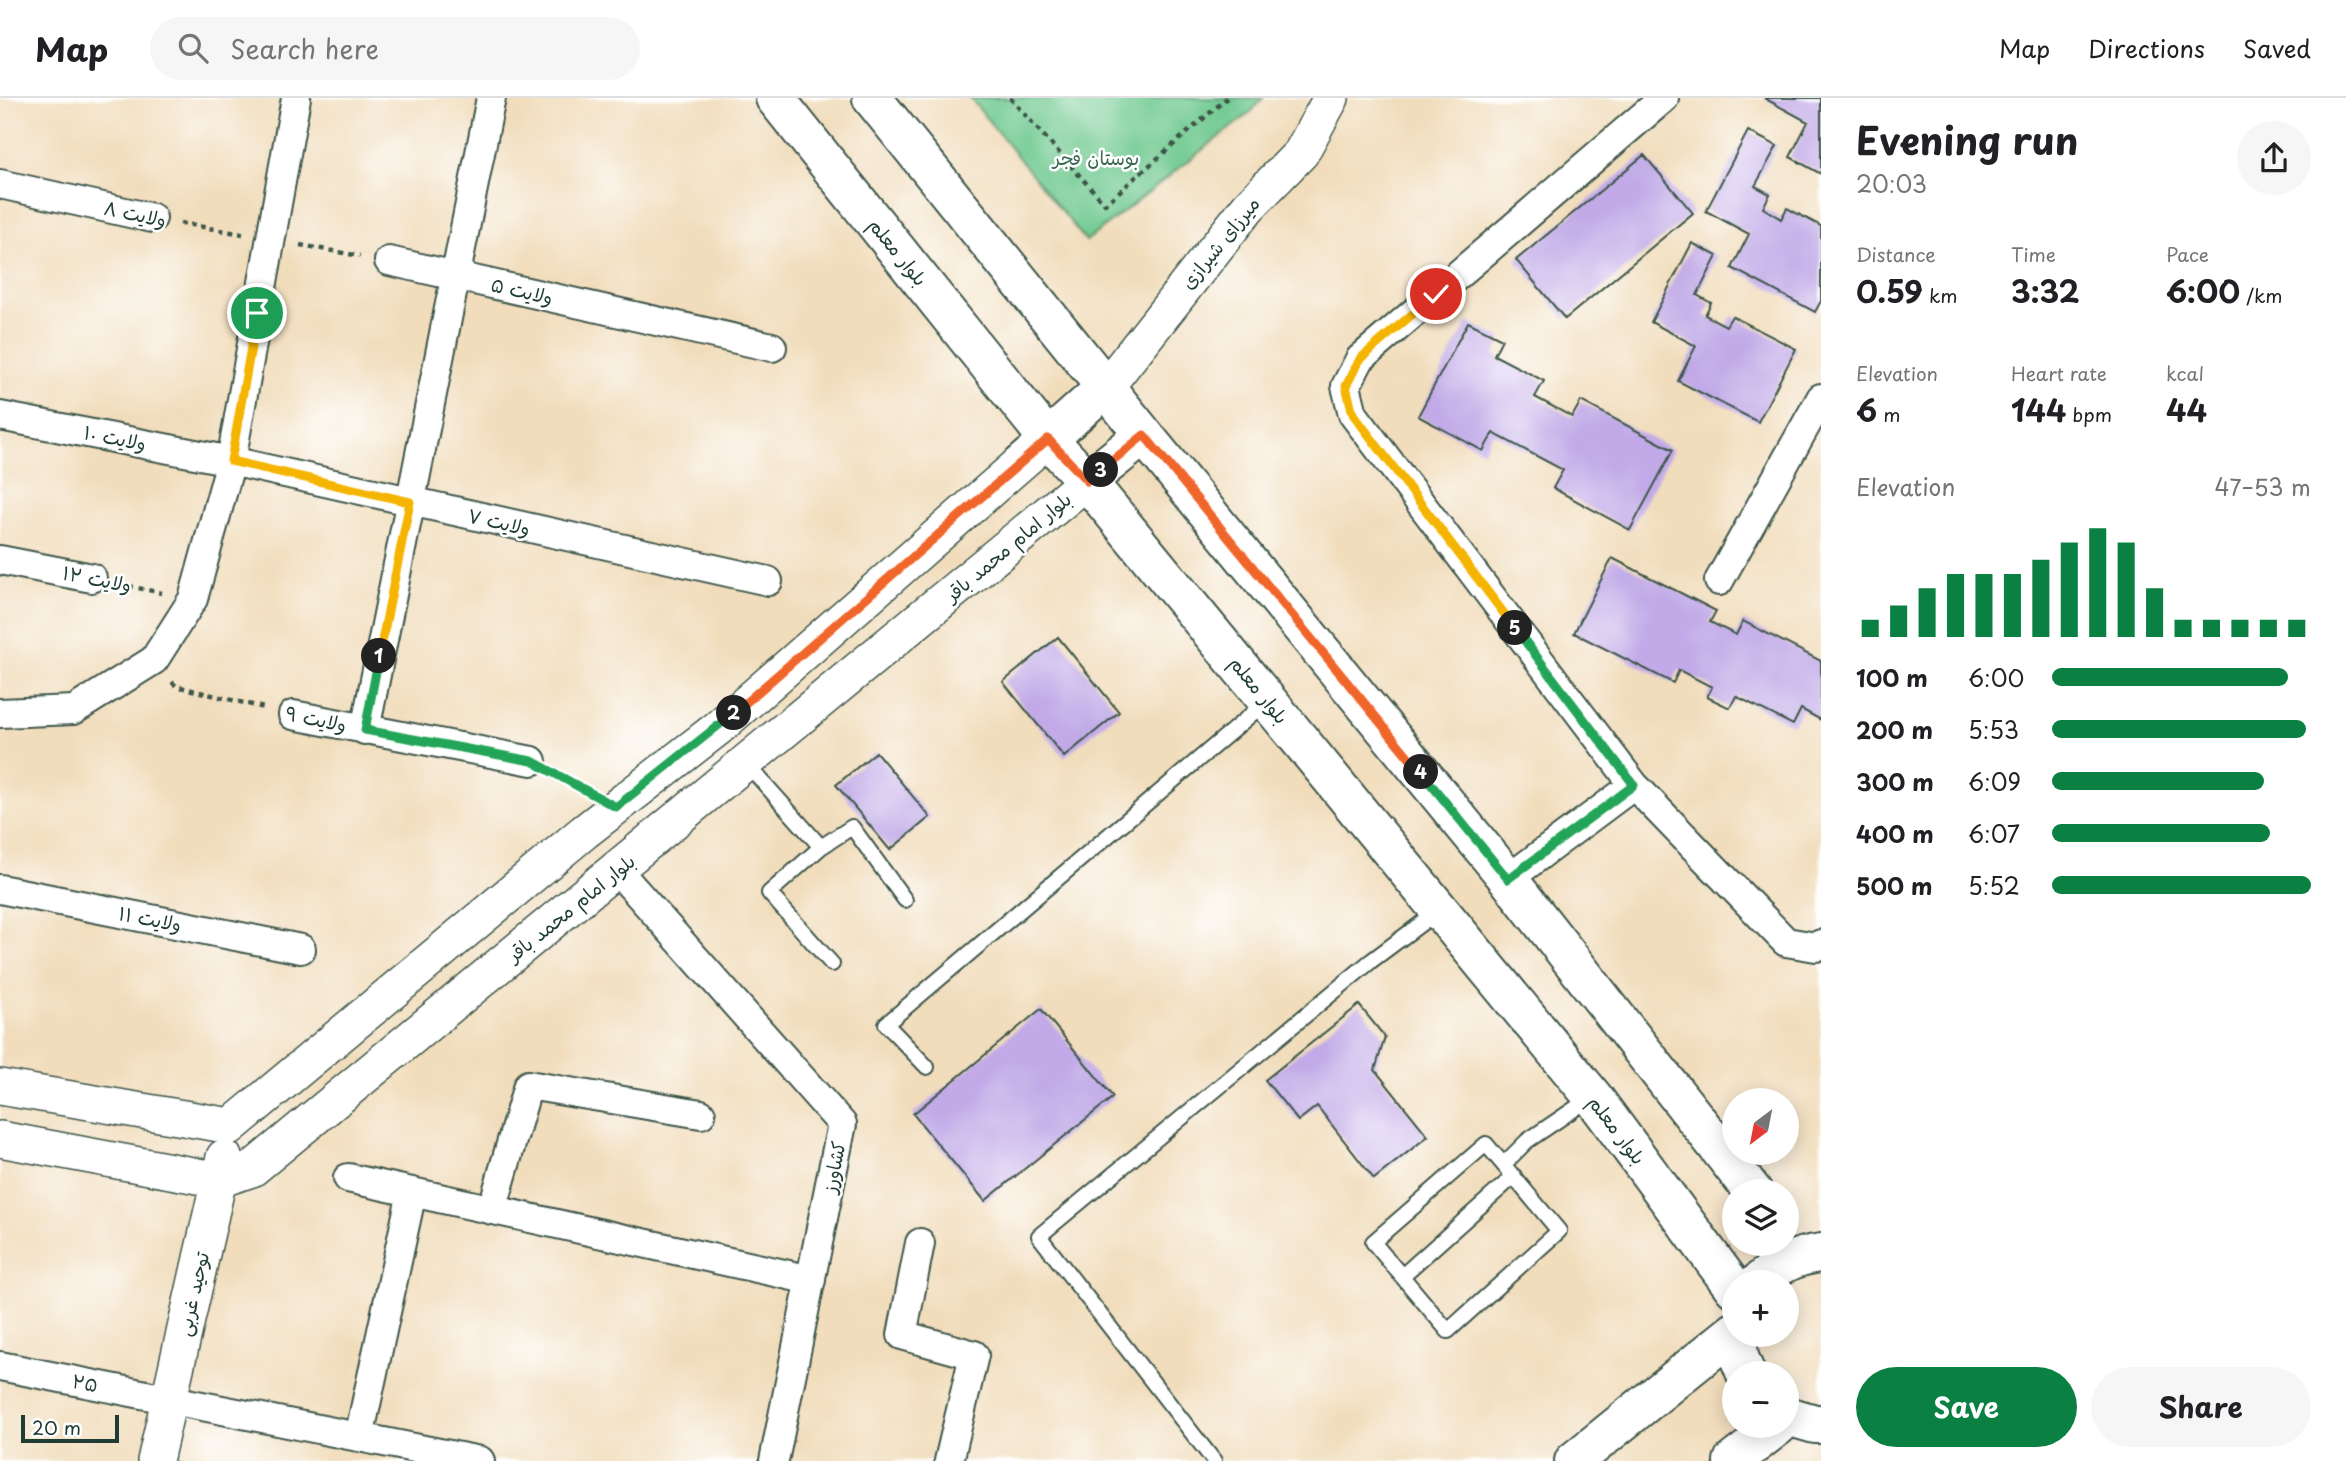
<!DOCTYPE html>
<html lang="en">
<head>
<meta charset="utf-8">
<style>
	:root { --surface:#fff; --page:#f6f6f6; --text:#202124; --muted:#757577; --line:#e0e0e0; --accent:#0b8043 }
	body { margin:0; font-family:"Playpen Sans","Playpen Sans Arabic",sans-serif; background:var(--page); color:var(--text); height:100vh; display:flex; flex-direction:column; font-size:26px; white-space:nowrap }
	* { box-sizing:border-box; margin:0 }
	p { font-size:23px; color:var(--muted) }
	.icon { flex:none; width:38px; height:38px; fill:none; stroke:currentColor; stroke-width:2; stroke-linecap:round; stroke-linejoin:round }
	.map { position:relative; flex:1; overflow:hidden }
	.drawer { display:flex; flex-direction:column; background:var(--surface); width:525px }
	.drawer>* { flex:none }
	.needle { width:46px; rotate:212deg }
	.fabs { position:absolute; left:1722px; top:990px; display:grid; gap:14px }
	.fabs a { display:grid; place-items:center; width:77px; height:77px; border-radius:50%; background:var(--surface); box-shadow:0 4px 18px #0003; font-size:35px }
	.scale { position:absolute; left:21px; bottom:18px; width:98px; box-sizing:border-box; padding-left:7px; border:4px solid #1f3d34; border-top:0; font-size:19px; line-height:24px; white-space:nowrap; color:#1f3d34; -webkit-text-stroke:5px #fff; paint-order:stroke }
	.pin { position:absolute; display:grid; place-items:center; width:60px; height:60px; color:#fff; margin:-30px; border:4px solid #fff; border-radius:50%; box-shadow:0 2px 7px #0007 }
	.km { position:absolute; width:35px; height:35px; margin:-18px; border-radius:50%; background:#222; color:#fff; font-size:19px; line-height:35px; text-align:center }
	.round { display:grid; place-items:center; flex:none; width:74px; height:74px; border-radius:37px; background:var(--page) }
	.head { display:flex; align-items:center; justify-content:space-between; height:119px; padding:0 35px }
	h1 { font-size:38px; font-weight:700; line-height:52px }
	.metrics { display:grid; grid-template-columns:repeat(3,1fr); gap:10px; height:119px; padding:7px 35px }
	.metrics div { display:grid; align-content:center }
	.metrics b { font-size:30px; font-weight:700 }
	.metrics small { font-size:19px; font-weight:400 }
	.metrics p { font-size:19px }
	.chart { height:196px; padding:14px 35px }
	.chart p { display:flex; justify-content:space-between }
	.chart svg { width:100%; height:126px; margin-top:7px; stroke:var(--accent); stroke-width:6 }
	.button { display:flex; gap:14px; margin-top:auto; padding:14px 35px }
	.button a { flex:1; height:80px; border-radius:42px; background:var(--accent); color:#fff; font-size:28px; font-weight:700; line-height:80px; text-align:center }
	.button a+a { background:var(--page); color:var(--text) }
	ul { padding:0 35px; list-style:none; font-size:23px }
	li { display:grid; grid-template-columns:112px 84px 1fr; align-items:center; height:52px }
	li i { height:18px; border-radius:9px; background:var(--accent) }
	header { display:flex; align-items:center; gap:42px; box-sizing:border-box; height:98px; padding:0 35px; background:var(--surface); border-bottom:2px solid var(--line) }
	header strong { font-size:33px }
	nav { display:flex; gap:38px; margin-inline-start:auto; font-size:24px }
	.search { width:490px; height:63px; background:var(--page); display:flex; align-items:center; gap:18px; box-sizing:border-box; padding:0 24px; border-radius:38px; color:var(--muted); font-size:26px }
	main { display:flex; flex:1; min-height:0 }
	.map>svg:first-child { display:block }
</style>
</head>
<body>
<header>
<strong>Map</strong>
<div class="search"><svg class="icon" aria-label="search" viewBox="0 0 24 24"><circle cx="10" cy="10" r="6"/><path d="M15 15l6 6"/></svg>Search here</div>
<nav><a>Map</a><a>Directions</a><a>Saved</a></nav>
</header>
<main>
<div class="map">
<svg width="1821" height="1363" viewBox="0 0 1821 1363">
	<rect width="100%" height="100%" fill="#fff"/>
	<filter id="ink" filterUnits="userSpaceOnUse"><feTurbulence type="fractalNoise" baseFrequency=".0143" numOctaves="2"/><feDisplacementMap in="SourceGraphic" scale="14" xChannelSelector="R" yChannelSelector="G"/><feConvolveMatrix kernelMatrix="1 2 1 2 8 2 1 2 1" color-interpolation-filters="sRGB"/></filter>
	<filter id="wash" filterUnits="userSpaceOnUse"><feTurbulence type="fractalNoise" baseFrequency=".00686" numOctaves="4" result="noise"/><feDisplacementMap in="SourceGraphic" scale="28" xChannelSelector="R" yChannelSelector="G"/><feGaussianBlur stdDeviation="1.57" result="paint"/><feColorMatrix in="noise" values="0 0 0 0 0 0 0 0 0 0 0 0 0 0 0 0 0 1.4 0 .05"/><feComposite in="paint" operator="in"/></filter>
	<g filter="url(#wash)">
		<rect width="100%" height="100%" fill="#f1ddbc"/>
		<path fill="#70c990" stroke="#488362" stroke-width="2" d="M970 0H1263L1252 13 1086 143Z"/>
		<g id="blocks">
			<path fill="#c1aae7" d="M1764 0H1821V76L1790 59 1808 24Z
				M1748 33 1777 48 1755 88 1770 96 1763 110 1781 121 1787 110 1821 128V203L1815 214 1732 170 1749 136 1706 113Z
				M1644 57 1693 115 1565 221 1516 162Z
				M1692 145 1717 158 1697 197 1711 205 1705 217 1726 228 1732 218 1796 251 1758 324 1678 283 1696 248 1651 224Z
				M1468 224 1502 241 1494 257 1544 283 1535 299 1572 319 1581 303 1673 352 1630 432 1553 390 1563 372 1493 335 1483 353 1418 318Z
				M1612 460 1716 513 1710 524 1736 537 1743 523 1821 563V622L1801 611 1793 627 1736 598 1730 610 1707 599 1712 589 1679 572 1673 585 1574 535Z
				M1058 539 1119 614 1064 659 1003 584Z
				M876 654 930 719 890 752 836 687Z
				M1359 907 1385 939 1375 972 1428 1038 1374 1081 1317 1008 1298 1023 1265 982Z
				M1041 911 1113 999 985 1103 913 1016Z"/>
		</g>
	</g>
	<g filter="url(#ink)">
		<use href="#blocks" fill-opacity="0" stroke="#3e5548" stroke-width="2"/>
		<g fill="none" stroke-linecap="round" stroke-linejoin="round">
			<g stroke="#3e5548" stroke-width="18">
				<path id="service" d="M746 665 821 749
					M832 866 769 795 821 749 852 729 905 802
					M927 969 886 926 1266 604
					M1486 1046 1559 1133 1448 1233 1373 1144Z
					M1504 1066 1527 1043 1592 999
					M1402 1178 1514 1078
					M1214 1363 1039 1138 1371 863 1438 813"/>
			</g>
			<g stroke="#3e5548" stroke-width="32">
				<path id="minor" d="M0 86 152 120
					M389 163 772 249
					M0 318 231 363 768 483
					M0 462 92 480
					M1719 483 1821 300
					M0 615 74 612 154 562 193 501 231 363 296 0
					M293 617 532 663
					M365 632 491 0
					M1634 687 1353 316 1346 288 1360 261 1664 0
					M617 772 842 1026 774 1363
					M1508 781 1634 687 1786 844 1816 849 1821 846
					M0 791 301 851
					M348 1080 811 1182
					M492 1112 528 987 701 1016
					M920 1145 902 1237 974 1257 949 1363
					M0 1268 480 1363
					M359 1339 412 1094"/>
			</g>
			<g stroke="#3e5548" stroke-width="38">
				<path id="tertiary" d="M1106 289 1248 109 1301 55 1331 0
					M0 989 231 1028 584 734 718 630 1048 341
					M0 1041 219 1082 252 1071 1087 383
					M155 1363 224 1059"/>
			</g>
			<g stroke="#3e5548" stroke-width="42">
				<path id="secondary" d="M775 0 1048 341 1087 383 1593 999 1734 1190
					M872 0 1144 337 1508 781 1753 1094
					M1048 341 1106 289
					M1087 383 1144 337
					M1758 1185C1777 1167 1795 1158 1821 1155
					M1737 1237 1739 1259 1746 1276
					M1787 1318 1815 1326H1821
					M1574 1363 1734 1234
					M1733 1363 1778 1328"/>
			</g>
			<path stroke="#3e5548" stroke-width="4.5" stroke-dasharray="5 5" stroke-linecap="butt" d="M1010 0 1105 106 1227 0
				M180 125 243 136
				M300 147 360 158
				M119 486 162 495
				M172 584 176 588 264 610
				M558 677 584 692"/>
			<use href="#service" stroke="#fff" stroke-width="14"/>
			<use href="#minor" stroke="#fff" stroke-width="28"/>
			<use href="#tertiary" stroke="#fff" stroke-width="35"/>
			<use href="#secondary" stroke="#fff" stroke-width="38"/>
		</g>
	</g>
	<g fill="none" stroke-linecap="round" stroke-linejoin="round" filter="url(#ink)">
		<g stroke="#fff" stroke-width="14">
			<path id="split-1" d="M257 215 231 363 410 404 379 558"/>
		</g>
		<g stroke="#fff" stroke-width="14">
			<path id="split-2" d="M379 558 365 632 532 663 616 709 734 615"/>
		</g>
		<g stroke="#fff" stroke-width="14">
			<path id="split-3" d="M734 615 1048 341 1087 383 1101 372"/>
		</g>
		<g stroke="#fff" stroke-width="14">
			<path id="split-4" d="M1101 372 1144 337 1421 674"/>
		</g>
		<g stroke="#fff" stroke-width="14">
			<path id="split-5" d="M1421 674 1508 781 1634 687 1515 530"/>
		</g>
		<g stroke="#fff" stroke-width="14">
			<path id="split-6" d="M1436 196 1360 261 1346 288 1353 316 1515 530"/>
		</g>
		<use href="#split-1" stroke="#f5b400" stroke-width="9"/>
		<use href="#split-2" stroke="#22a559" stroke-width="9"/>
		<use href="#split-3" stroke="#f0652b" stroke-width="9"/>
		<use href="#split-4" stroke="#f0652b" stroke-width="9"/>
		<use href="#split-5" stroke="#22a559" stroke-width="9"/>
		<use href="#split-6" stroke="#f5b400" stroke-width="9"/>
	</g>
	<g text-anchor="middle" stroke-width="5" stroke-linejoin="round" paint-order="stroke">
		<g font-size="19" fill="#376750" stroke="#fff">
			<text x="1096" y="67">بوستان فجر</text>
		</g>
		<g font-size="19" fill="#1f3d34" stroke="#fff">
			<text transform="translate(135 116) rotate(12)" y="7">ولایت ۸</text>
			<text transform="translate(1220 145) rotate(-51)" y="7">میرزای شیرازی</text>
			<text transform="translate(898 154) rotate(51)" y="7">بلوار معلم</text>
			<text transform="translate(522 193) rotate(13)" y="7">ولایت ۵</text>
			<text transform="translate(115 340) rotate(11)" y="7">ولایت ۱۰</text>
			<text transform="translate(499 424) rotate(13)" y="7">ولایت ۷</text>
			<text transform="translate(1008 449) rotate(-40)" y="7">بلوار امام محمد باقر</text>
			<text transform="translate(97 481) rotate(11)" y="7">ولایت ۱۲</text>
			<text transform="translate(1259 592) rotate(51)" y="7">بلوار معلم</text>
			<text transform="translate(316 621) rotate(12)" y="7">ولایت ۹</text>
			<text transform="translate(571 810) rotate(-39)" y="7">بلوار امام محمد باقر</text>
			<text transform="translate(150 821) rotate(11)" y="7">ولایت ۱۱</text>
			<text transform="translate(1617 1032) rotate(53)" y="7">بلوار معلم</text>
			<text transform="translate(834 1069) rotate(-79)" y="7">کشاورز</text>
			<text transform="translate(193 1196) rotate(-77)" y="7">توحید غربی</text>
			<text transform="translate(85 1285) rotate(11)" y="7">۲۵</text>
		</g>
	</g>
</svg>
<div class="fabs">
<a><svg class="needle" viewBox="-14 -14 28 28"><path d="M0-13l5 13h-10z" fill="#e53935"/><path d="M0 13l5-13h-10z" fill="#757577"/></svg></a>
<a><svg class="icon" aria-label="layers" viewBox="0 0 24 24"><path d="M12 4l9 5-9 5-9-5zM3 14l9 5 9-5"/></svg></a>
<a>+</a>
<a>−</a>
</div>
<div class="scale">20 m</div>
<div class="pin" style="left:257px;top:215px;background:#1e9e55"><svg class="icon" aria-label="arrive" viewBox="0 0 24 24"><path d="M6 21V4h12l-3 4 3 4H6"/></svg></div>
<div class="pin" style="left:1436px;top:196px;background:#d93025"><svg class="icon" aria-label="check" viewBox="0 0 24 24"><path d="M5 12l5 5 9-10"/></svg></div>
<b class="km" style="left:379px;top:558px">1</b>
<b class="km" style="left:734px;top:615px">2</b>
<b class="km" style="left:1101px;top:372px">3</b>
<b class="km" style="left:1421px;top:674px">4</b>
<b class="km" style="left:1515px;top:530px">5</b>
</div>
<section class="drawer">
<div class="head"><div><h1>Evening run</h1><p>20:03</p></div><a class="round"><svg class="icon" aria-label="share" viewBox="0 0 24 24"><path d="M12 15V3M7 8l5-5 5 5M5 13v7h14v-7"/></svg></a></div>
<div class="metrics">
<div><p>Distance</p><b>0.59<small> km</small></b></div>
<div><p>Time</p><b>3:32</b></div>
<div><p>Pace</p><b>6:00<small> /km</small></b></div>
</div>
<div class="metrics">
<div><p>Elevation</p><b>6<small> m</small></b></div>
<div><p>Heart rate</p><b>144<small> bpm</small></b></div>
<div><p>kcal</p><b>44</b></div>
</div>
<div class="chart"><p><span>Elevation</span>47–53 m</p>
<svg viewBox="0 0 160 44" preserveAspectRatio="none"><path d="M5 44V38M15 44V33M25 44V27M35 44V22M45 44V22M55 44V22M65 44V17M75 44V11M85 44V6M95 44V11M105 44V27M115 44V38M125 44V38M135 44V38M145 44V38M155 44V38"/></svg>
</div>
<ul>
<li><b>100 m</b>6:00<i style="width:91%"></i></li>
<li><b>200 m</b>5:53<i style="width:98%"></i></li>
<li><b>300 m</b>6:09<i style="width:82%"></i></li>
<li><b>400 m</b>6:07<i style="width:84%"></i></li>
<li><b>500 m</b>5:52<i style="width:100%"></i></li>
</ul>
<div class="button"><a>Save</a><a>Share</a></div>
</section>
</main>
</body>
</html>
